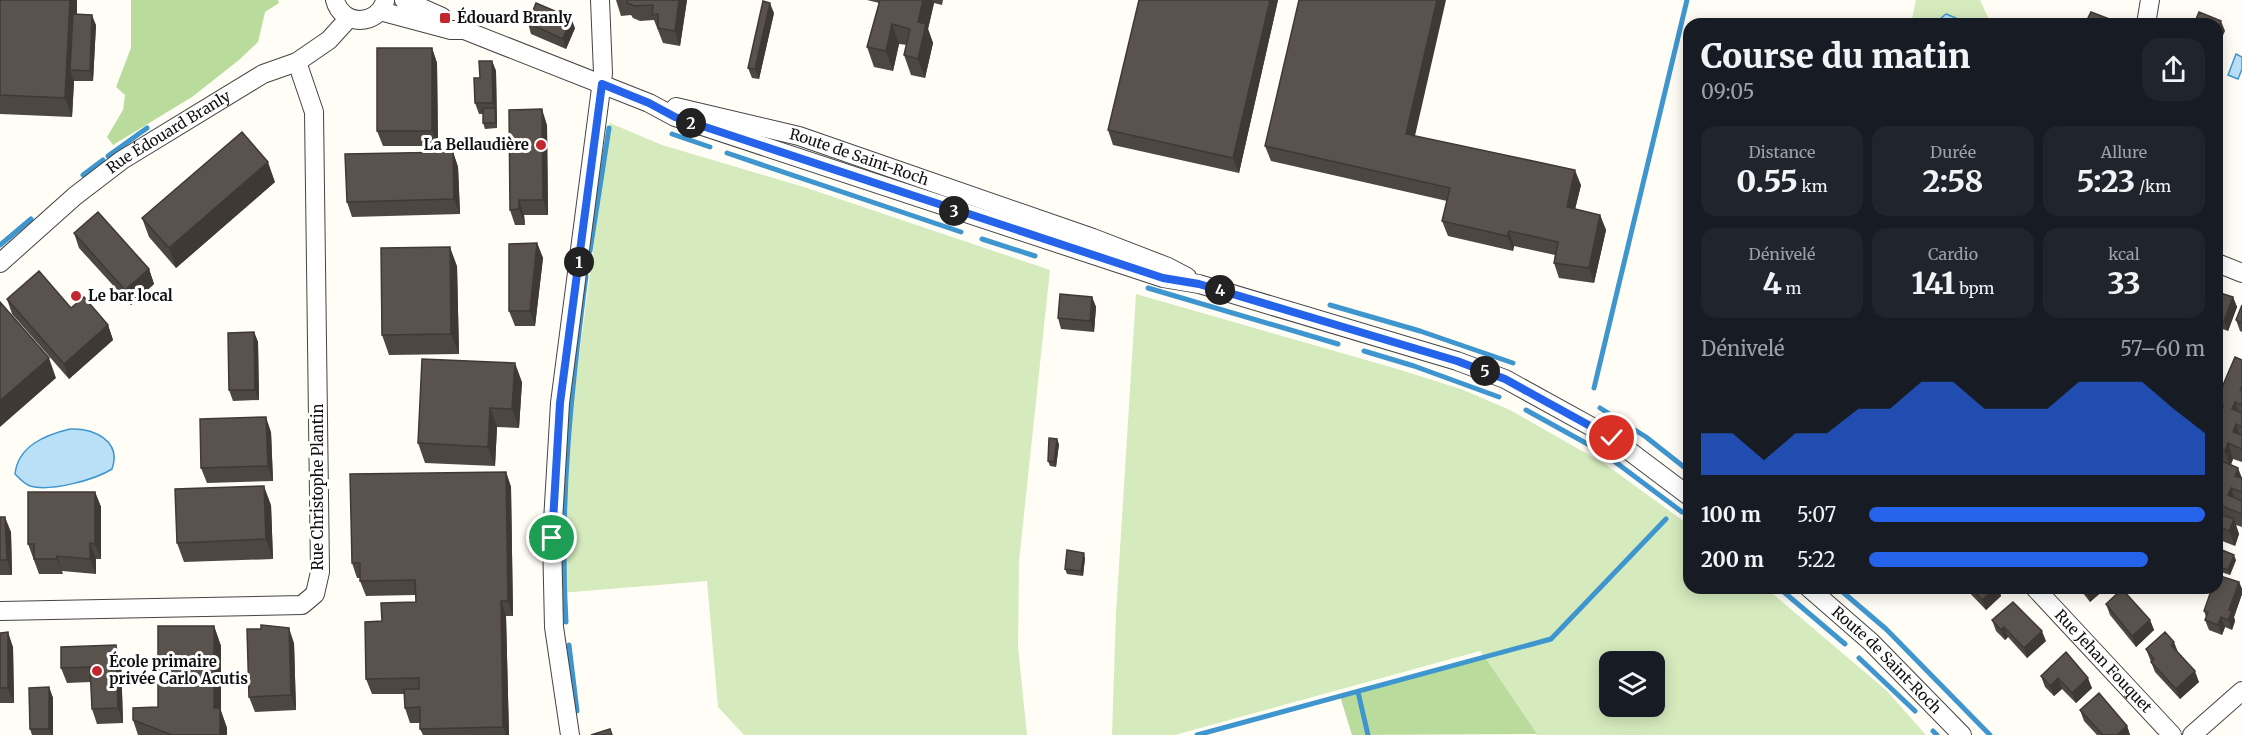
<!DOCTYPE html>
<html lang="fr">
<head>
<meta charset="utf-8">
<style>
	:root { --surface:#171b24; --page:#20242c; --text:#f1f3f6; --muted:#9ea1a6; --accent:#2563eb }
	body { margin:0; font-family:Merriweather,serif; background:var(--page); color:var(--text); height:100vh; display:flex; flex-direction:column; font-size:22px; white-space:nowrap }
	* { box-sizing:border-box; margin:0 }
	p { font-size:20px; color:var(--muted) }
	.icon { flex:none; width:33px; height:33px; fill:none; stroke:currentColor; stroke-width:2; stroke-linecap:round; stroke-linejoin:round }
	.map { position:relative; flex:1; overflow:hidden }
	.drawer { position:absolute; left:1683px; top:18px; width:540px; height:576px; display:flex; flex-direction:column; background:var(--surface); border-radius:18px; box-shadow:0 3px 15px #0003 }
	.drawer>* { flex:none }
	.fabs { position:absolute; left:1599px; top:651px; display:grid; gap:12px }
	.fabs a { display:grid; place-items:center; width:66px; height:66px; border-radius:12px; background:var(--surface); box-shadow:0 3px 15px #0003; font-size:30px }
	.pin { position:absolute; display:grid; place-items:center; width:51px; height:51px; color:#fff; margin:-26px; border:3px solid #fff; border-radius:50%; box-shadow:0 2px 6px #0007 }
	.km { position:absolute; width:30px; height:30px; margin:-15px; border-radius:50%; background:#222; color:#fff; font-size:16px; line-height:30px; text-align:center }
	.round { display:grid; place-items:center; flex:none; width:63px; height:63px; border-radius:18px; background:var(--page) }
	.headline { display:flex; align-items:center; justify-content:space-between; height:102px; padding:0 18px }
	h1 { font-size:33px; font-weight:800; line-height:45px }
	.metrics { display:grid; grid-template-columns:repeat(3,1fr); gap:9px; height:102px; padding:6px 18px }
	.metrics div { display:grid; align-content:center; border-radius:15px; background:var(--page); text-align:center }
	.metrics b { font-size:30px; font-weight:800 }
	.metrics small { font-size:16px; font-weight:400 }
	.metrics p { font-size:16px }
	.chart { height:168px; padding:12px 18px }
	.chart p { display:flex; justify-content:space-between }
	.chart svg { width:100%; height:108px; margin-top:6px; fill:var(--accent); opacity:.7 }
	ul { padding:0 18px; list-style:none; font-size:20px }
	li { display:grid; grid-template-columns:96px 72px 1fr; align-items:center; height:45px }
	li i { height:15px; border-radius:8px; background:var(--accent) }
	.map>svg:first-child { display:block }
</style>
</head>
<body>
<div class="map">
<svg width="2242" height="735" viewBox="0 0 2242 735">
	<rect width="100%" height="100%" fill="#fffdf5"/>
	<path fill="#d5ebbd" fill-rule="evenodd" d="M1916 0H1980L1991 24H1911Z
		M610 123 662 145 804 187 1050 270 1019 561 1018 647 1027 735H744L718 707 707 581 560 593 566 455Z
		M1136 294 1394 368 1461 389 1510 410 1605 464 1689 525V588H1766L1887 691 1926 735H1537L1480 651 1175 735H1112L1116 613ZM1610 662H1654V706H1610Z"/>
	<path fill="#b9dc9c" d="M131 0H278L279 3 265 12 258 42 239 60 192 97 113 145 107 137 123 110 125 95 116 87 131 48Z
		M1484 656 1537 734 1352 735 1340 696Z"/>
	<path fill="#b9e0f7" stroke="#3f96cf" stroke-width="1.5" d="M1946 14 1956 18 1958 24H1939L1940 19Z
		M2236 54 2242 57V69L2238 79 2228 75Z
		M70 429C94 428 122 441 112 469 95 480 49 492 30 486 23 483 20 479 15 474 18 446 45 435 70 429Z"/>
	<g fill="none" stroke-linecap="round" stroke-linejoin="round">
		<path stroke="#3f96cf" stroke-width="5" d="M672 134 710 147
			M727 153 961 232
			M108 156 147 128
			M83 175 103 160
			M982 239 1035 256
			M0 245 31 219
			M590 251 609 128
			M1148 288 1338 344
			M1330 305 1420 331 1513 363
			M1364 351 1414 366 1499 397
			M1594 388 1687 0
			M1600 408 1646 437 1689 471
			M1526 410 1602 452 1682 512
			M1779 588 1845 644
			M1838 588 1886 629 1990 735
			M566 622C559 506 571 391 586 276
			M569 645 577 711
			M1859 658 1915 711
			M1358 692 1368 735
			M1933 731 1937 735
			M1197 735 1551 639 1666 519"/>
		<g stroke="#444" stroke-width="20">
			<g id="minor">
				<path d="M335 0C342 27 378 26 385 1"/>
				<path d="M404 0 442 17"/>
				<path d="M380 11 451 30H464L649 103 675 117 1163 278 1199 284 1457 361 1505 379 1612 438 1689 496"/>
				<path d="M2146 24 2150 0"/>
				<path id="s1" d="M676 107 799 136 1093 238 1168 267 1187 277"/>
				<path id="s2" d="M0 263 75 196 122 160 263 74 297 62 329 40 349 18"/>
				<path d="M2217 263 2242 273"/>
				<path id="s3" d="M1809 588 1871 642 1962 735"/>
				<path id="s4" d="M2035 588 2172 735"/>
				<path d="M0 611 302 605 315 594 320 572 314 112 297 62"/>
				<path d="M570 735 554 627 552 538 560 403 603 73 600 0"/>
				<path d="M2192 735 2242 691"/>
			</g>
		</g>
		<use href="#minor" stroke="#fff" stroke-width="18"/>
	</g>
	<path fill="#4d4742" d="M0 0H77V14L96 25 93 81H74L72 117 0 114Z
		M616 0H687L680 46 663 43 654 20 640 21 633 18 631 15 621 16Z
		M867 0H943L942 5 934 3 928 29 933 43 925 78 911 75 904 55 907 45 899 44 893 71 874 67 867 47 879 3Z
		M1278 0 1239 173 1113 145 1108 130Z
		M774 13 759 79 752 78 748 68Z
		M528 23 575 28 566 49 531 34Z
		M432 48 437 63 438 146H383L377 131Z
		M492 61 496 71 497 128 485 129 483 123V114H479L475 103 480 78Z
		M547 125 548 215H524L525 225H515L510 210Z
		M1415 136 1581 185 1575 209 1600 215 1606 230 1594 283 1559 278 1554 263 1555 255 1514 246 1513 251 1448 236 1442 221 1447 201 1271 161 1265 146Z
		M453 152 458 167 460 214 352 217 347 202Z
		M275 182 176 268 149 237 142 218Z
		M74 233 149 269 154 284 131 305 79 248Z
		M537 243 543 258 535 326H515L509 311Z
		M457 266 459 354 389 355 382 335Z
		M2217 292 2233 297 2237 307 2228 331 2217 327Z
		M1092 297 1096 307 1094 332 1061 329 1058 318Z
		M7 299 71 308 108 325 113 340 69 379 12 314Z
		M2242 305V332L2240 331 2236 320Z
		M254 332 258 342 259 400 233 401 229 390Z
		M2242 360V462L2233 459 2231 465 2242 478V527L2236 525 2239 534 2235 546 2217 539V473L2221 463 2217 461V421L2219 415 2217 408V399Z
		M522 382 519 428 497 427 495 466 425 463 418 443Z
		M271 432 273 481 207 483 201 468Z
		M1059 444 1056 467 1050 466 1048 461Z
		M506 472 511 487 513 616H506L509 735H423L420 729V723H410L405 708 404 694H372L366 679 382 621 416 602 415 595 366 596 360 581V578H357L352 563Z
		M95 492 101 507V559H96V574L62 571 63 574H39L28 544Z
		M271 505 273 559 184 562 177 543Z
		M0 517 11 532 12 575H0Z
		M1085 558 1083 576 1067 574 1065 569Z
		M2236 560 2230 575 2218 571 2217 563Z
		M2239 582 2242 589V594L2234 617 2235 621 2232 630 2225 627 2222 635 2209 630 2205 620 2206 617 2204 611 2211 592 2207 591 2206 588H2217Z
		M1965 588H1998L2001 596 1986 610Z
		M2079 588H2106L2090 602Z
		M2106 604 2150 620 2154 630 2136 647 2110 615Z
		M1992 620 2046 641 2027 658 2008 637 2005 640 1996 631Z
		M214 626 221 646V711L227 728V735H138L133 720 158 707Z
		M0 633 13 647 14 703H0Z
		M294 643 296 710 255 712 249 697Z
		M2146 649 2178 652 2199 682 2180 699 2155 672Z
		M2066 652 2092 688 2076 703 2062 689 2054 696 2045 687 2041 676Z
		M121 660 123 723 97 724 92 709 91 682 67 683 61 668Z
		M49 687 53 698V735H32L30 729Z
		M2080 710 2127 726 2130 735H2097L2084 721Z"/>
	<path fill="#3f3936" d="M70 0H77L74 70H70L74 81 72 117 65 98Z
		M679 0H687L680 46 675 31Z
		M923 0H932L934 3 928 29 933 43 925 78 918 59V22Z
		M1270 0H1278L1239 173 1233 158Z
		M1437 0H1446L1412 149 1406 134Z
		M770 3 774 13 759 79 755 69Z
		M92 15 96 25 93 81 90 71Z
		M571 18 575 28 566 49 563 39Z
		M2221 21 2225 31 2217 49V30Z
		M892 24 899 44 893 71 886 51Z
		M432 48 437 63 438 146 432 131Z
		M492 61 496 71 497 128 496 123 495 108 493 103Z
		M542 109 547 125 548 215 543 200Z
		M453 152 458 167 460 214 454 199Z
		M268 162 275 182 176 268 169 248Z
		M1575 170 1581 185 1572 222 1567 207Z
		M519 200 524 215 525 225 519 209Z
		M1600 215 1606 230 1594 283 1589 268Z
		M1509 231 1514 246 1513 251 1507 236Z
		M537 243 543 258 535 326 530 311Z
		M450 247 457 266 459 354 451 334Z
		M149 269 154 284 131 305 125 290Z
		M1092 297 1096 307 1094 332 1090 321Z
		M2233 297 2237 307 2228 331 2224 321Z
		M108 325 113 340 69 379 64 364Z
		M254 332 258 342 259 400 255 390Z
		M49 358 56 378 0 427V401Z
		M515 363 522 382 519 428 512 409Z
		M2235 402 2240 417 2232 409Z
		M490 408 497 427 495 466 488 447Z
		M266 417 271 432 273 481 268 466Z
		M2236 424 2241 439 2233 432Z
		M1057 439 1059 444 1056 467 1054 462Z
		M2228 443 2233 459 2230 466 2225 451Z
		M2238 468 2242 478V488L2235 476Z
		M506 472 511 487 513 616 508 601Z
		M264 486 271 505 273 559 266 539Z
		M2231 488 2236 503 2228 495Z
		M95 492 101 507V559L95 544Z
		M5 517 11 532 12 575 7 560Z
		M2234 519 2239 534 2235 546 2229 531Z
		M90 543 96 559V574L90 559Z
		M1084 553 1085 558 1083 576 1081 571Z
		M2234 555 2236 560 2230 575 2228 570Z
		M57 556 63 574 57 559Z
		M2239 582 2242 589V594L2234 617 2235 621 2232 630 2228 620 2229 610Z
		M1994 588H1998L2001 596 1986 610 1982 600Z
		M2091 588H2106L2090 602 2087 592Z
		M501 601 506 616 509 735H506L503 727Z
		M2221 617 2225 627 2222 635 2218 625Z
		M2150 620 2154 630 2136 647 2132 636Z
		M214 626 221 646V711L227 728V735H220L214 708Z
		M2004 627 2008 637 2005 640 2001 630Z
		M289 628 294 643 296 710 291 695Z
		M2042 631 2046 641 2027 658 2024 648Z
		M8 632 13 647 14 703 8 688Z
		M2174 642 2178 652 2171 645Z
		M116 645 121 660 123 723 118 708Z
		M2195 671 2199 682 2180 699 2176 689Z
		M2058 678 2062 689 2054 696 2050 686Z
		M2088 678 2092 688 2076 703 2072 693Z
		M49 687 53 698V735H52L49 729Z
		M2127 726 2130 735H2117Z"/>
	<path fill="#5a524d" stroke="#3f3936" stroke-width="1.5" d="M0 0H70L65 98 0 95Z
		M627 0H679L675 31 658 28V14L652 15 653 5 635 6 627 3Z
		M880 0H923L918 22 926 24 918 59 904 55 910 29 892 24 886 51 867 47Z
		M1139 0H1270L1233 158 1108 130Z
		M1299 0H1437L1406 134 1575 170 1567 207 1600 215 1589 268 1554 263 1558 242 1509 231 1507 236 1442 221 1450 188 1265 146Z
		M763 1 770 3 755 69 748 68Z
		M536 3 571 18 563 39 528 23Z
		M2091 12 2112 20 2111 24H2085Z
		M2199 12 2221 21 2217 30V24H2194Z
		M73 14 92 15 90 71 70 70Z
		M377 48H432V131H377Z
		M479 61H492L493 103H475L474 78H480Z
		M483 108H495L496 123H483Z
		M542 109 543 200H519V209L510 210 509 110Z
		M242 132 268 162 169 248 142 218Z
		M453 152 454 199 347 202 345 154Z
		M98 212 149 269 125 290 74 233Z
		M537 243 530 311H509V244Z
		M450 247 451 334 382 335 381 248Z
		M39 271 71 308 84 297 108 325 64 364 7 299Z
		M2217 292 2233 297 2224 321 2217 318Z
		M1060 294 1092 297 1090 321 1058 318Z
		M0 302 49 358 0 401Z
		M2242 305V323L2236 320Z
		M254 332 255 390H229L228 333Z
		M2235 357 2242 360V386L2240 390 2242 391V405L2235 402 2232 409 2242 413V427L2236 424 2233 432 2242 435V449L2228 443 2225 451 2217 448V422L2223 406 2217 404V399Z
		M422 359 515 363 512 409 490 408 488 447 418 443Z
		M266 417 268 466 201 468 200 419Z
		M1049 438 1057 439 1054 462 1048 461Z
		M2222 461 2238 468 2235 476 2242 478V492L2231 488 2228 495 2242 501V514L2217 504V473Z
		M506 472 508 601H501L503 727 420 729V707L405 708 404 689H419V678L366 679 365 622 382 621 381 603 416 602 415 580 360 581V563H352L350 474Z
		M264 486 266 539 177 543 175 489Z
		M28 492H95V544L90 543V559L57 556V559H34V544H28Z
		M2217 513 2234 519 2229 531 2217 526Z
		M0 517H5L7 560H0Z
		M1067 550 1084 553 1081 571 1065 569Z
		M2222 550 2234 555 2228 570 2217 566V563Z
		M2217 575 2239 582 2229 610 2232 611 2228 620 2221 617 2218 625 2205 620 2208 612 2204 611 2212 588H2217Z
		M1971 588H1995L1982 600Z
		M2084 588H2091L2087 592Z
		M2122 589 2150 620 2132 636 2106 604Z
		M2013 602 2042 631 2024 648 2004 627 2001 630 1992 620Z
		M261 625 289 628 291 695 249 697 247 629H261Z
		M158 626H214V708H220V735H172L133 720V708L158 707Z
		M8 632V688H0V633Z
		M2165 632 2174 642 2171 645 2195 671 2176 689 2151 662 2154 659 2146 649Z
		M116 645 118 708 92 709 90 667 61 668V647Z
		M2066 652 2088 678 2072 693 2058 678 2050 686 2041 676Z
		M49 687V729H30L29 688Z
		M2099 693 2127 726 2117 735H2103L2080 710Z
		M610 729 612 735H591Z"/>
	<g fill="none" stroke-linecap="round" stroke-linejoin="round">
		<g stroke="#fff" stroke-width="12">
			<path id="route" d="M552 538 560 403 602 84 649 103 675 117 1163 278 1199 284 1457 361 1505 379 1612 438"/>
		</g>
		<use href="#route" stroke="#2563eb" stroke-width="8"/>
	</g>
	<g fill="#c4262e" stroke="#fff" stroke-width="2">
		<rect x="439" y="12" width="12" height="12" rx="3"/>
		<circle cx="541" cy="145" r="6"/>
		<circle cx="76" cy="296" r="6"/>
		<circle cx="97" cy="671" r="6"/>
	</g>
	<g text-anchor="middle" stroke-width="6" stroke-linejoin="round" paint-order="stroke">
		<g font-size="15" font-weight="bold" fill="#111" stroke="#fff" text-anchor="start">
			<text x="457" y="23">Édouard Branly</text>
			<text x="529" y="150" text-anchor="end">La Bellaudière</text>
			<text x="88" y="301">Le bar local</text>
			<text x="109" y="667">École primaire<tspan x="109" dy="17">privée Carlo Acutis</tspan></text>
		</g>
		<g font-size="15" fill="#111" stroke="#fff">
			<text dy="5" stroke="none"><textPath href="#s2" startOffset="214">Rue Édouard Branly</textPath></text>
			<text dy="5" stroke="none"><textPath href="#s1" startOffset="190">Route de Saint-Roch</textPath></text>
			<text transform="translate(318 487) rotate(-90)" y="5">Rue Christophe Plantin</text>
			<text dy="5" stroke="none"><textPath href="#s3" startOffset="106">Route de Saint-Roch</textPath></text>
			<text dy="5" stroke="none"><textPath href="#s4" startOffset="100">Rue Jehan Fouquet</textPath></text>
		</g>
	</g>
</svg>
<div class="fabs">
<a><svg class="icon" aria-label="layers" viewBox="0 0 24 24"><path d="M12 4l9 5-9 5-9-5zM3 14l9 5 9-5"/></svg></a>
</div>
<div class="pin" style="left:552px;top:538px;background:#1e9e55"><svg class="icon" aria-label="arrive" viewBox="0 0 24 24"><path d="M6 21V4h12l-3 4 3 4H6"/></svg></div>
<div class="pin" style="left:1612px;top:438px;background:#d93025"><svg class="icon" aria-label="check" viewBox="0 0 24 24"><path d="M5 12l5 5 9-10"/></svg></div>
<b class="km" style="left:579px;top:262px">1</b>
<b class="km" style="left:691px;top:123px">2</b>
<b class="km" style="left:954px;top:211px">3</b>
<b class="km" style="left:1220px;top:290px">4</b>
<b class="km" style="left:1485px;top:371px">5</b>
<section class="drawer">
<div class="headline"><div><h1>Course du matin</h1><p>09:05</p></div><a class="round"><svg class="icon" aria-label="share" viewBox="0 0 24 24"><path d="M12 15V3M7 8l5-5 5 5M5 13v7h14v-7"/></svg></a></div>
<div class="metrics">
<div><p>Distance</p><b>0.55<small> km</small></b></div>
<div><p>Durée</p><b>2:58</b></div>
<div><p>Allure</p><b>5:23<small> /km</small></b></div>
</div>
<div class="metrics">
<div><p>Dénivelé</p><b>4<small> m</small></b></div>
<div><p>Cardio</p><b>141<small> bpm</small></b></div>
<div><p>kcal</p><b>33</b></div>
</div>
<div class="chart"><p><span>Dénivelé</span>57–60 m</p>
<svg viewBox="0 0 160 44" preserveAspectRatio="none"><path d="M0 44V27L10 27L20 38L30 27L40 27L50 17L60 17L70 6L80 6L90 17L100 17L110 17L120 6L130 6L140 6L150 17L160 27V44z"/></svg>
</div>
<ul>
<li><b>100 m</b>5:07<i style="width:100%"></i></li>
<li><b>200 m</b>5:22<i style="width:83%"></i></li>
</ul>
</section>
</div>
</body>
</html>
